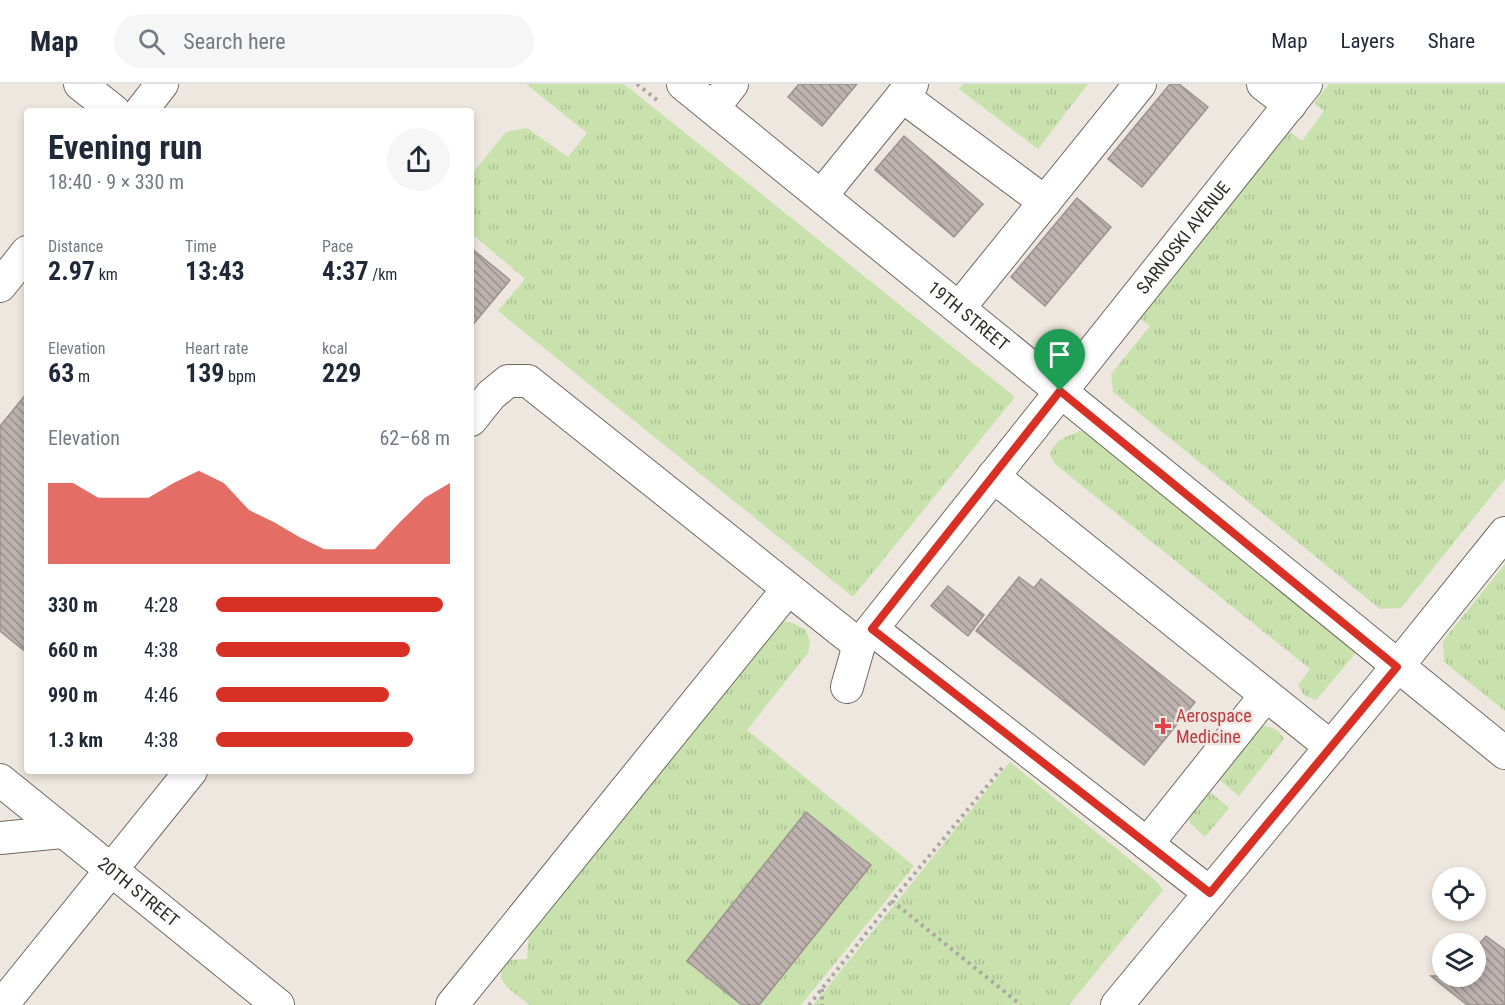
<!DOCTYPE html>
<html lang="en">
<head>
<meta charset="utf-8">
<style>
	:root { --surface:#fff; --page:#f6f6f7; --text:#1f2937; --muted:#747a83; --line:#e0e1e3; --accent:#d93025 }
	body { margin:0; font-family:"Roboto Condensed",sans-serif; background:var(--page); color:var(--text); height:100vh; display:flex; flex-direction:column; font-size:22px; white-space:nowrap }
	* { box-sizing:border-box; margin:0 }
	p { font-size:20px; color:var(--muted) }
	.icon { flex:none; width:33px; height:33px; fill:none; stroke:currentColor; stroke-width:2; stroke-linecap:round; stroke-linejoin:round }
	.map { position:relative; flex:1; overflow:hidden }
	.details { position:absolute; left:24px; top:24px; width:450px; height:666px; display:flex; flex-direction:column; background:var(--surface); border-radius:6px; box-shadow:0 3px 9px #0003 }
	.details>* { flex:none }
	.tools { position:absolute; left:1432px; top:783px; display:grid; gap:12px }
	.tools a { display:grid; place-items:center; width:54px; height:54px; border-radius:50%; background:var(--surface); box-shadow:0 3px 9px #0003; font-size:30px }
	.pin { position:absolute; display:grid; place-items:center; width:51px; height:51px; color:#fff; margin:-62px -26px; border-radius:50% 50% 50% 0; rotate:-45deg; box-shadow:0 0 6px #0007 }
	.pin .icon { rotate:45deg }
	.round { display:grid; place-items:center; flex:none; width:63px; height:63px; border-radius:32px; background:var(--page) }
	.head { display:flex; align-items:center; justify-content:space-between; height:102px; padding:0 24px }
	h1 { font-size:33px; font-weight:700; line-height:45px }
	.metrics { display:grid; grid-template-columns:repeat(3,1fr); gap:9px; height:102px; padding:6px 24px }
	.metrics div { display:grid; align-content:center }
	.metrics b { font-size:26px; font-weight:700 }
	.metrics small { font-size:16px; font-weight:400 }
	.metrics p { font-size:16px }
	.chart { height:168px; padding:12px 24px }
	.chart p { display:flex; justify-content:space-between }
	.chart svg { width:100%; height:108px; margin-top:6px; fill:var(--accent); opacity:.7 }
	ul { padding:0 24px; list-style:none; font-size:20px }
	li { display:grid; grid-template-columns:96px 72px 1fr; align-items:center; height:45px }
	li i { height:15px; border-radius:8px; background:var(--accent) }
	header { display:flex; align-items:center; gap:36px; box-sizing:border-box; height:84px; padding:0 30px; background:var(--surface); border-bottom:2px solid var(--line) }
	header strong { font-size:28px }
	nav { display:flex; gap:33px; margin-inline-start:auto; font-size:21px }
	.search { width:420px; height:54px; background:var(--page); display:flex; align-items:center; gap:15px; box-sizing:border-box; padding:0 21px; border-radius:33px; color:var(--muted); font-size:22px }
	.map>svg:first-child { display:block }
</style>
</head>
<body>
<header>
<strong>Map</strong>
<div class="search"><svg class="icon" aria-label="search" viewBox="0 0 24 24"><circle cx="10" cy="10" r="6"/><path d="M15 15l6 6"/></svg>Search here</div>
<nav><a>Map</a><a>Layers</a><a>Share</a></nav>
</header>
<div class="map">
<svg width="1505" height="921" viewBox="0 0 1505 921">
	<defs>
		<pattern id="grass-tufts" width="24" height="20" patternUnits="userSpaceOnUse" patternTransform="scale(1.5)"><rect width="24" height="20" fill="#c8e1ad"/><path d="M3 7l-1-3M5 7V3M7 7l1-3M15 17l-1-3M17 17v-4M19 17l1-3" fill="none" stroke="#acc195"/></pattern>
		<pattern id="building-back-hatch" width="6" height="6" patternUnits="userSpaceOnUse" patternTransform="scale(1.5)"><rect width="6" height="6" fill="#bdb2ae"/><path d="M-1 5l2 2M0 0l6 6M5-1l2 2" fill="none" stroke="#9a918e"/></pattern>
	</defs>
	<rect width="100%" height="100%" fill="#eee7df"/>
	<path fill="url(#grass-tufts)" d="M526 0H624L1015 313 853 513 498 227 525 195 471 149V91L506 48 527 44 568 73 587 49Z
		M963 0H1088L1038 65 959 5Z
		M1329 0H1505V395L1401 524 1380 525 1113 308 1111 290 1150 242 1138 233 1290 48 1302 57 1324 27 1314 19Z
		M1081 347 1091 351 1354 564 1355 570 1316 616 1304 611 1298 601 1310 585 1056 381 1050 371C1055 355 1067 352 1081 347Z
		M1505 480V627L1444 578 1443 557Z
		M780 537 793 539 806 546 810 558 808 569 747 646 914 782 801 921H759L871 781 806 728 687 877 742 921H530C503 899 490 898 512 865L511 876 527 875 529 845Z
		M1261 642C1272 642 1278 645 1284 655L1239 712 1212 690Z
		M1010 678 1155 796 1163 806 1069 921H813Z
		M1203 702 1229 724 1205 753 1190 739 1188 730Z"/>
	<path fill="url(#building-back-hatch)" stroke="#9c928f" stroke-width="1.5" d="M799 0H857L822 42 788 13Z
		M1170 0H1179L1208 23 1142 103 1108 75Z
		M904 52 983 120 954 153 875 86Z
		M1077 114 1111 143 1045 222 1011 193Z
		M471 164 510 196 471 243Z
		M27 309V569L0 547V342Z
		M1019 493 1034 504 1041 495 1195 618 1144 681 976 547Z
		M948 502 984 531 968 552 931 522Z
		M806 728 871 781 759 921H742L687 877Z
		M1486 852 1505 866V921H1467L1431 892H1476V864Z"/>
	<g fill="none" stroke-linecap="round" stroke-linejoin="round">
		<g stroke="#6f6962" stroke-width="34">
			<g id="minor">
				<path d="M80 0 114 27"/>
				<path id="s1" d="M683 0 1505 669"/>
				<path d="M1263 0 1290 21"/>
				<path d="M902 12 1045 118"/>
				<path d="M713 24 732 0"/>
				<path d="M141 27 162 0"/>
				<path d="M821 112 912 0"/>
				<path d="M0 202 27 168"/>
				<path d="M959 224 1140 0"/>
				<path id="s2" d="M471 336 491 311 508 297H528L859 561 1306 0"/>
				<path d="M993 392 1331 663"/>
				<path d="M872 545 1210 809"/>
				<path d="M847 603 859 561"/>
				<path id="s3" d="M0 696 278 921"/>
				<path d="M0 754 62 748"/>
				<path d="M1147 760 1266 611"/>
				<path d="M2 921 191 687"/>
				<path d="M452 921 788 505"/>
				<path d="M1117 921 1397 583 1505 449"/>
			</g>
		</g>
		<path stroke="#aca6a0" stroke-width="4" stroke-dasharray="3 4.5" stroke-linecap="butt" d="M637 0 657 16
			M1002 684 892 817 1021 921
			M822 905V921
			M809 921 892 817"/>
		<use href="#minor" stroke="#fff" stroke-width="32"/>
	</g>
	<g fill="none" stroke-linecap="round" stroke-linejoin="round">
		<g stroke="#fff" stroke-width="12">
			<path id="route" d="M1060 307 1397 583 1210 809 872 545Z"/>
		</g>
		<use href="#route" stroke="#d93025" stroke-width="8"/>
	</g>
	<path fill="#e0444e" stroke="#eee7df" stroke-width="2" d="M1160 633h6v6h6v6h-6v6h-6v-6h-6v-6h6z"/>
	<g text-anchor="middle" stroke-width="5" stroke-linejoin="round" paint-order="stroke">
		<g font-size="18" fill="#2f2d2a" stroke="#eee7df">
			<text dy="6" stroke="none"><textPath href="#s2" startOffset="1018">SARNOSKI AVENUE</textPath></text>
			<text dy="6" stroke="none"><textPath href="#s1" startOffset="368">19TH STREET</textPath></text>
			<text dy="6" stroke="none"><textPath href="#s3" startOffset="178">20TH STREET</textPath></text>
		</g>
		<g font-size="18" fill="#be3a42" stroke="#eee7df" text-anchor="start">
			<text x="1176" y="638">Aerospace<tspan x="1176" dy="21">Medicine</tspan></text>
		</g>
	</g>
</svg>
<div class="tools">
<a><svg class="icon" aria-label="locate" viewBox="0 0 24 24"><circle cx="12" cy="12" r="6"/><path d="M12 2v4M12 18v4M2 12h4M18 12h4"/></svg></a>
<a><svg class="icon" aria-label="layers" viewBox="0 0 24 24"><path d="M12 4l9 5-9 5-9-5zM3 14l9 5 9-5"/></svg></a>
</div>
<div class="pin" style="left:1060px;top:307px;background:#1e9e55"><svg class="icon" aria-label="arrive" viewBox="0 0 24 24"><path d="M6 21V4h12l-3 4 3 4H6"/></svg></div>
<section class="details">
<div class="head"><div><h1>Evening run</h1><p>18:40 · 9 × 330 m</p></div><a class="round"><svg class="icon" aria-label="share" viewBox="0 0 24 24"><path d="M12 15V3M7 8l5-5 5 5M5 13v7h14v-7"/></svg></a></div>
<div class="metrics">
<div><p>Distance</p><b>2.97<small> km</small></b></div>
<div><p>Time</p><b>13:43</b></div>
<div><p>Pace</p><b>4:37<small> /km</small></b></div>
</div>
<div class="metrics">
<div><p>Elevation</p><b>63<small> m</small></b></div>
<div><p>Heart rate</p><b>139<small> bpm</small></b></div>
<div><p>kcal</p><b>229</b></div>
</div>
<div class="chart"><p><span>Elevation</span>62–68 m</p>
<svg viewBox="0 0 160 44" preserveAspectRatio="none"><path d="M0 44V11L10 11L20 17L30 17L40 17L50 11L60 6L70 11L80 22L90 27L100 33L110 38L120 38L130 38L140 27L150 17L160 11V44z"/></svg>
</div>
<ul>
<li><b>330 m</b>4:28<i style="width:97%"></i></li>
<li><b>660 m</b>4:38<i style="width:83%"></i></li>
<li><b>990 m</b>4:46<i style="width:74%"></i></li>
<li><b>1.3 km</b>4:38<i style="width:84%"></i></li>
</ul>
</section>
</div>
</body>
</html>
